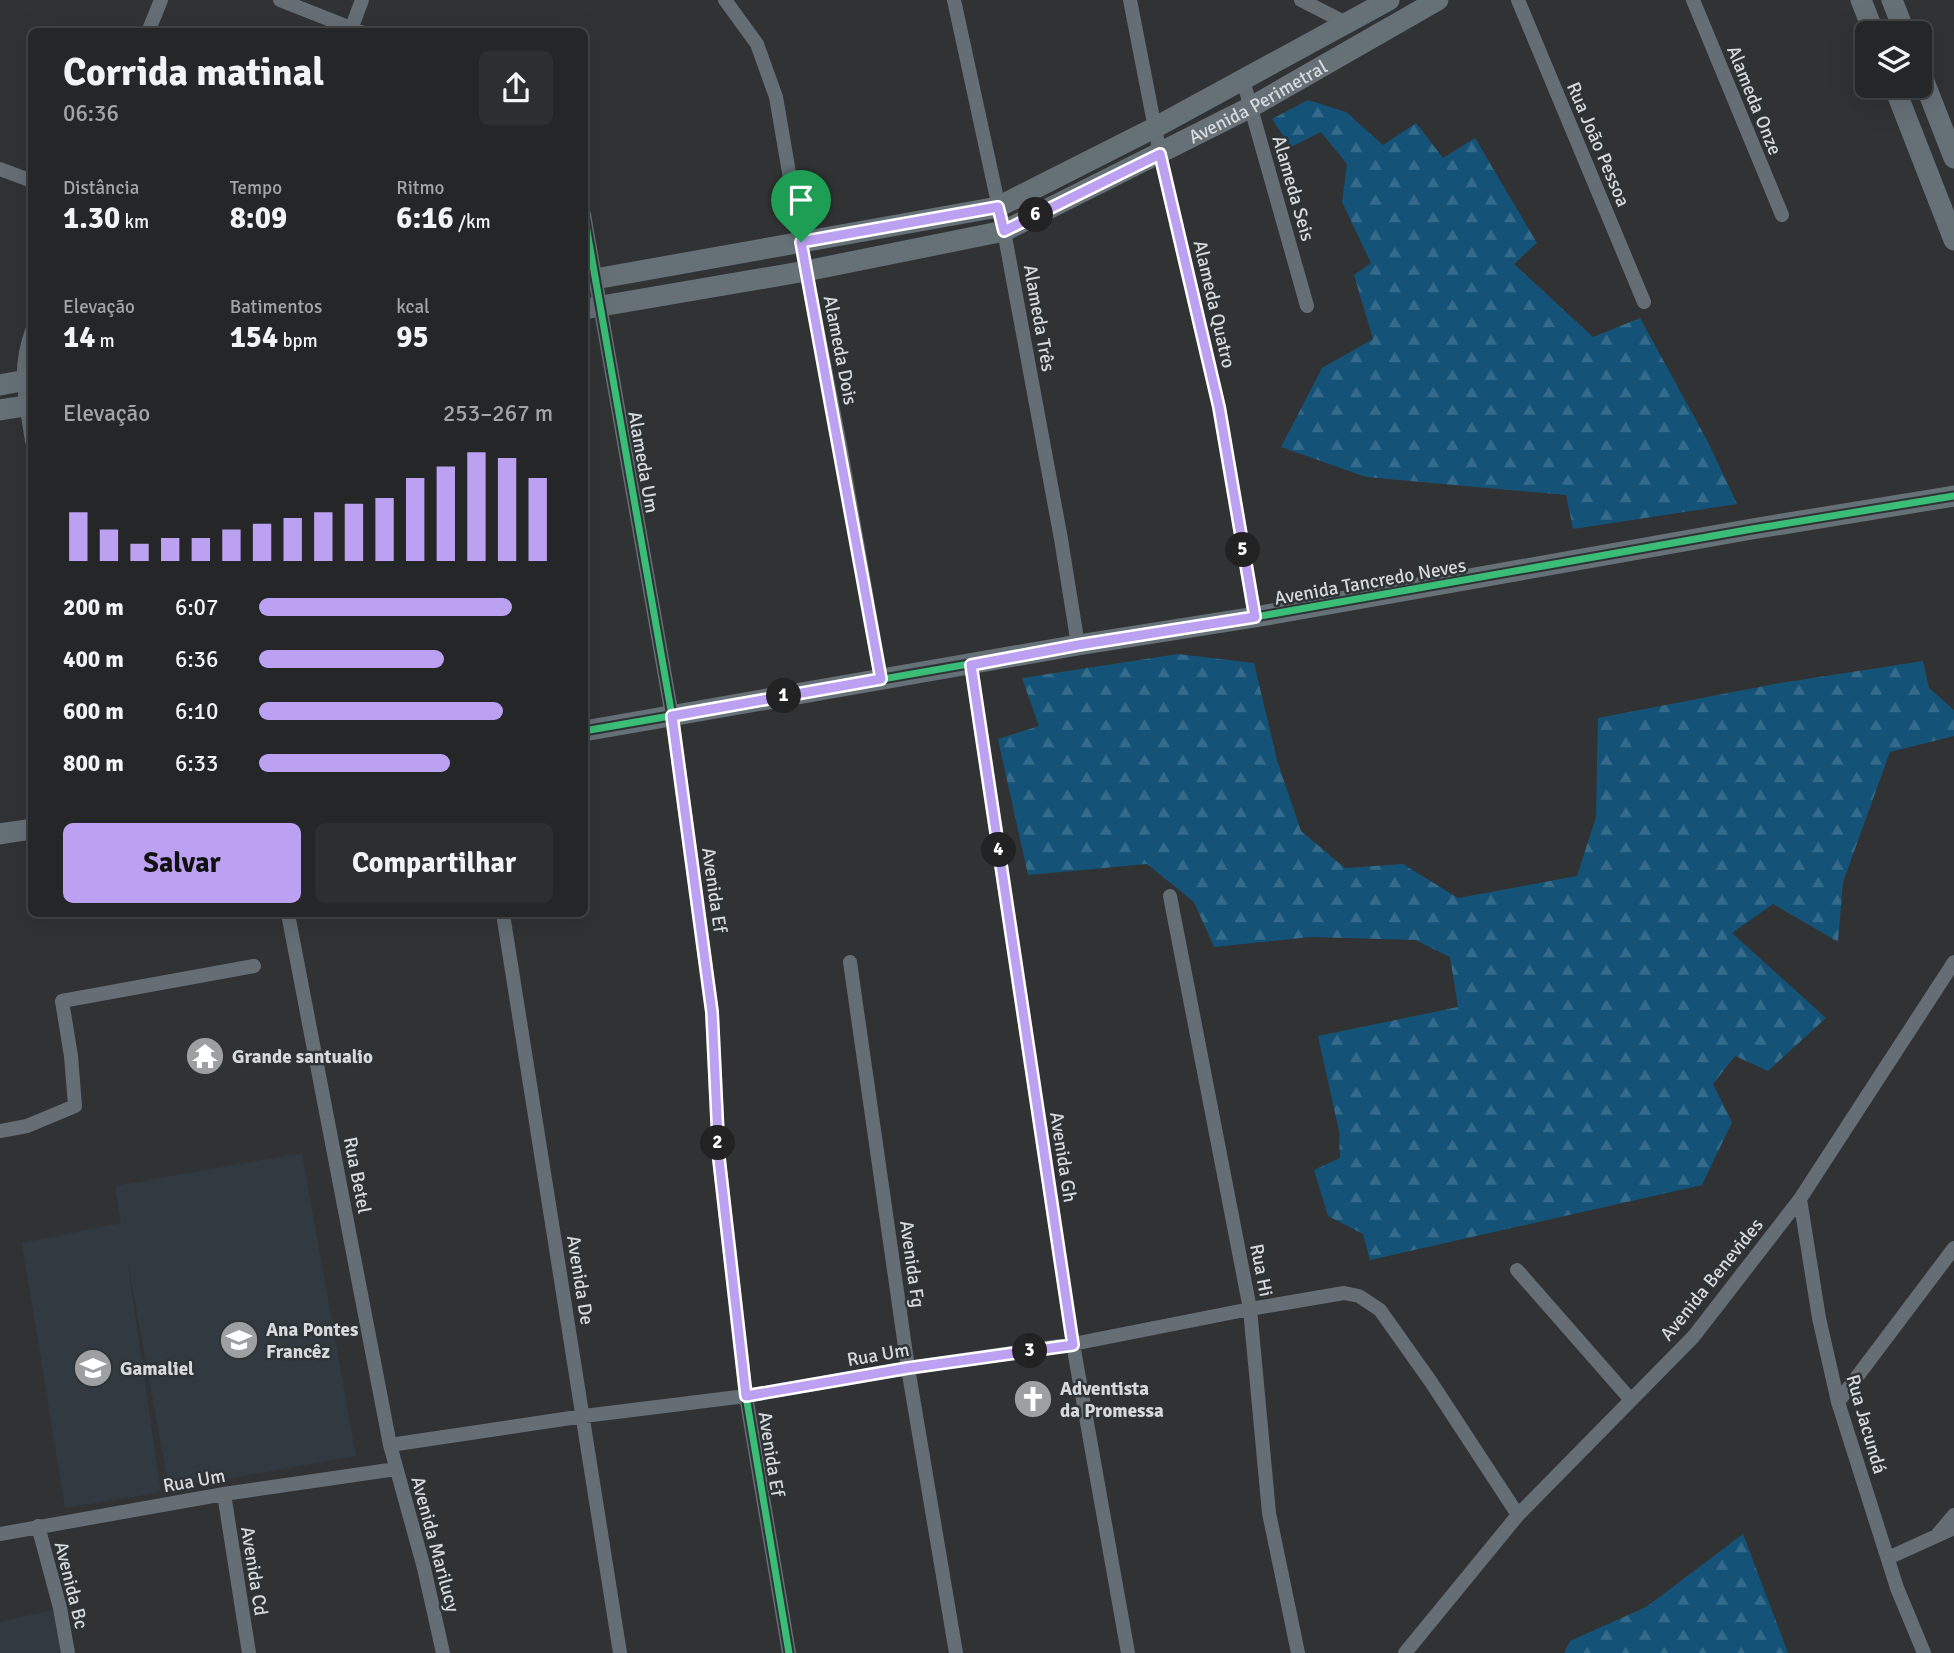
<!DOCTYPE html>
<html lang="pt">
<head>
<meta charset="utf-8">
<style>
	:root { --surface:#242627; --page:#2c2e2f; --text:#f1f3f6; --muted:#a3a5a7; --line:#414344; --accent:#bca0f2 }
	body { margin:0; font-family:Signika,sans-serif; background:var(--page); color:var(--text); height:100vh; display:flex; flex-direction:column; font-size:26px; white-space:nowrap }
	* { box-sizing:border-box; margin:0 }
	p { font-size:23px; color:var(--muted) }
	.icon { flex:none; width:38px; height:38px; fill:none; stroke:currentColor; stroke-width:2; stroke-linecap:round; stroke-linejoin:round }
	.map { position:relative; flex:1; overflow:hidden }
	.panel { position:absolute; left:28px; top:28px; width:560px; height:889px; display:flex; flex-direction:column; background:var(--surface); border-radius:10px; box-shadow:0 7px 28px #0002,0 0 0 2px var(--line) }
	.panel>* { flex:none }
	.controls { position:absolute; left:1855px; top:21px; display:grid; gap:14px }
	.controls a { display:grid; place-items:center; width:77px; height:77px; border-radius:10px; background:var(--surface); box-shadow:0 7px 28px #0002,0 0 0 2px var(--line); font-size:35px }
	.pin { position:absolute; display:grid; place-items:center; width:60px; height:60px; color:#fff; margin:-72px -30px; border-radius:50% 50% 50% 0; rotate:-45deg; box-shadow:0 0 7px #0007 }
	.pin .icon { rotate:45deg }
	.km { position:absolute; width:35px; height:35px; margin:-18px; border-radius:50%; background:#222; color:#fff; font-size:19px; line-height:35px; text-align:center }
	.round { display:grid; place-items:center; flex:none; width:74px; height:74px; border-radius:10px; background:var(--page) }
	.overview { display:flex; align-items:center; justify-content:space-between; height:119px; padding:0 35px }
	h1 { font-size:38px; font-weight:700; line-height:52px }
	.stats { display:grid; grid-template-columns:repeat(3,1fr); gap:10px; height:119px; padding:7px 35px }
	.stats div { display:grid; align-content:center }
	.stats b { font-size:30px; font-weight:700 }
	.stats small { font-size:19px; font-weight:400 }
	.stats p { font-size:19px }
	.chart { height:196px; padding:14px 35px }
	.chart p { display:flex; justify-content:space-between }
	.chart svg { width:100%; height:126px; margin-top:7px; stroke:var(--accent); stroke-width:6 }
	.button { display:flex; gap:14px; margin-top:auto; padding:14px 35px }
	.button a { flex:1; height:80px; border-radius:10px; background:var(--accent); color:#111; font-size:28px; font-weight:700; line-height:80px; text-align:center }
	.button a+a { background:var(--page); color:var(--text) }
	ul { padding:0 35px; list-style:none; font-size:23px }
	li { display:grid; grid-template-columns:112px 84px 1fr; align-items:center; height:52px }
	li i { height:18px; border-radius:9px; background:var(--accent) }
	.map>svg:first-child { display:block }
</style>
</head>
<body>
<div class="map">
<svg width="1954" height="1653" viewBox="0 0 1954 1653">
	<defs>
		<pattern id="forest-firs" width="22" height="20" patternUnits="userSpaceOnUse" patternTransform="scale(1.75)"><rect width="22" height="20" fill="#145377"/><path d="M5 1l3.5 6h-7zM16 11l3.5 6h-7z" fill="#356b8a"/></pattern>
	</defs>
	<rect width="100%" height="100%" fill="#303234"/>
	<path fill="#313a41" d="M302 1153 356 1456 169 1489 127 1258 161 1492 65 1508 22 1243 121 1223 115 1186Z
		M60 1608 68 1653H0V1622Z"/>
	<path fill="url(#forest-firs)" d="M1308 100 1346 112 1383 145 1416 123 1443 158 1475 138 1537 243 1514 264 1593 337 1640 318 1708 442 1737 504 1573 529 1566 495 1366 477 1281 447 1322 368 1373 339 1354 275 1371 263 1342 202 1347 164 1321 132 1291 147 1272 119Z
		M1178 654 1254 663 1277 760 1301 831 1345 868 1403 864 1458 898 1577 876 1596 817 1598 718 1780 683 1923 661 1929 688 1954 710V736L1890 752 1843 882 1838 942 1773 904 1732 933 1826 1018 1768 1071 1735 1056 1713 1084 1732 1122 1702 1185 1370 1260 1363 1234 1328 1216 1314 1170 1340 1158 1339 1131 1318 1036 1458 1007 1450 957 1415 940 1311 937 1214 947 1194 902 1147 864 1028 875 998 739 1039 726 1022 678Z
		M1743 1534 1788 1653H1564L1570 1641 1646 1607Z"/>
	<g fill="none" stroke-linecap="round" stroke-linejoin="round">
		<path stroke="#656e75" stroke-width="14" d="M280 0 361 32
			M725 0 757 44 776 97 806 271 840 445 881 679
			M954 0 1004 231 1061 539 1078 645
			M1130 0 1160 154 1219 407 1255 617
			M1301 0 1348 24
			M1518 0 1644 302
			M1693 0 1782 215
			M148 32 161 0
			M350 32 362 0
			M1243 80 1307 306
			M0 169 32 181
			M584 214 672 716 712 1012 719 1159 746 1396 789 1653
			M32 331C17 371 26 400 32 441
			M971 665 1073 1344 1128 1653
			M1170 896 1250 1309 1269 1513 1298 1653
			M288 914 390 1445 424 1568 443 1653
			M503 914 620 1653
			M850 962 908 1368 956 1653
			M0 1131 27 1126 75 1106 71 1056 62 1001 254 966
			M1800 1199 1819 1318 1838 1402 1897 1588 1924 1653
			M1517 1270 1631 1400
			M1838 1402 1954 1248
			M390 1445 584 1416 746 1396 908 1368 1073 1344 1250 1309 1344 1293 1359 1296 1380 1310 1431 1382 1518 1515
			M224 1494 249 1653
			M38 1526 60 1608 68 1653
			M0 1534 224 1494 396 1469
			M1938 1534 1954 1515
			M1888 1558 1954 1528
			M1405 1653 1518 1515 1694 1336 1800 1199 1954 962"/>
		<g stroke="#667077" stroke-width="21">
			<path d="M1861 0 1874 33"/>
			<path d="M1892 0 1905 33"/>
			<path d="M1920 71 1954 158"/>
			<path d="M1894 86 1954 240"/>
			<path d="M584 281 998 207 1156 127 1389 0"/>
			<path id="s1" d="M584 309 806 271 1004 231 1251 107 1438 0"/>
			<path d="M0 385 32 379"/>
			<path d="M0 410 32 405"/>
			<path d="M584 731 1078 645 1255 617 1752 529 1954 496"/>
			<path d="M0 834 32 829"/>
		</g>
		<g stroke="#2e3336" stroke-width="11">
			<path id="cycleway" d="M584 214 672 716 712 1012 719 1159 746 1396 789 1653
				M584 731 1078 645 1255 617 1752 529 1954 496"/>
		</g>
		<use href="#cycleway" stroke="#3abd76" stroke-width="7"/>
	</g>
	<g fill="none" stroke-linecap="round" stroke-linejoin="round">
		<g stroke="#fff" stroke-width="14">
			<path id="route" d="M1160 154 1219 407 1255 617 1078 645 971 665 1073 1345 908 1368 746 1396 719 1159 712 1012 672 716 881 679 801 242 998 207 1004 231Z"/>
		</g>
		<use href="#route" stroke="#bca0f2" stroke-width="9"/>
	</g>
	<defs>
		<g id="temple-disc" transform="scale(2.0125)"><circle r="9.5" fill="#9d9fa1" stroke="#2e3336"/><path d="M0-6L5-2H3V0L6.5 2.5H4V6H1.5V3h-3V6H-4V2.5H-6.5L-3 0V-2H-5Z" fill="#fff"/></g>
		<g id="school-disc" transform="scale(2.0125)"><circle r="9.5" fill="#9d9fa1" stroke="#2e3336"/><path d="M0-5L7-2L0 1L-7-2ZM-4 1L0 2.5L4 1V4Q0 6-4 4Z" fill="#fff"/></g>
		<g id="university-disc" transform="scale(2.0125)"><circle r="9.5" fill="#9d9fa1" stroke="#2e3336"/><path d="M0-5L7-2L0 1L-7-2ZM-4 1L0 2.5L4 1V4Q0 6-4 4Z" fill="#fff"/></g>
		<g id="church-disc" transform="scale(2.0125)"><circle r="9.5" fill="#9d9fa1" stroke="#2e3336"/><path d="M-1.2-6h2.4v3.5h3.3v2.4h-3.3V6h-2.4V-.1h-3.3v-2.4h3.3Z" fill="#fff"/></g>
	</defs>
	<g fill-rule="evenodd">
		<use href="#temple-disc" x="205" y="1056"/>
		<use href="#school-disc" x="239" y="1340"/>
		<use href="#university-disc" x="93" y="1368"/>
		<use href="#church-disc" x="1033" y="1399"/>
	</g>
	<g text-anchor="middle" stroke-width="5" stroke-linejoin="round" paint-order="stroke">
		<g font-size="19" fill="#d7dadc" stroke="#2e3336">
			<text transform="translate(1755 100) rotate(68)" y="7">Alameda Onze</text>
			<text dy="7" stroke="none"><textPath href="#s1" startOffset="712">Avenida Perimetral</textPath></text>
			<text transform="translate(1599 144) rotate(67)" y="7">Rua João Pessoa</text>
			<text transform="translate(1294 188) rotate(74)" y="7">Alameda Seis</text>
			<text transform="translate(1215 304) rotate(77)" y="7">Alameda Quatro</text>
			<text transform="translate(1040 318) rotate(80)" y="7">Alameda Três</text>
			<text transform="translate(841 350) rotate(79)" y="7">Alameda Dois</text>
			<text transform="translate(644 462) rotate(80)" y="7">Alameda Um</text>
			<text transform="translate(1370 581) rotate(-10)" y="7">Avenida Tancredo Neves</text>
			<text transform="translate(715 890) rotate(82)" y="7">Avenida Ef</text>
			<text transform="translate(1064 1157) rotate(81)" y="7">Avenida Gh</text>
			<text transform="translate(358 1175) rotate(79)" y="7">Rua Betel</text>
			<text transform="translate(913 1264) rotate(82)" y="7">Avenida Fg</text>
			<text transform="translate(1262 1270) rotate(79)" y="7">Rua Hi</text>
			<text transform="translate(1711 1279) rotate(-51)" y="7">Avenida Benevides</text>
			<text transform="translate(581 1280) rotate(81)" y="7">Avenida De</text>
			<text transform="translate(878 1354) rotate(-10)" y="7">Rua Um</text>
			<text transform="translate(1867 1424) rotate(74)" y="7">Rua Jacundá</text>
			<text transform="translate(772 1454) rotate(81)" y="7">Avenida Ef</text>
			<text transform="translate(194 1480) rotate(-10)" y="7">Rua Um</text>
			<text transform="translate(436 1544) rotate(75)" y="7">Avenida Marilucy</text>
			<text transform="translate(255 1571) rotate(81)" y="7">Avenida Cd</text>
			<text transform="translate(72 1585) rotate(76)" y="7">Avenida Bc</text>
		</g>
		<g font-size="19" font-weight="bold" fill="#d7dadc" stroke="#2e3336" text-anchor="start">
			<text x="232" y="1063">Grande santualio</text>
			<text x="266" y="1336">Ana Pontes<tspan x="266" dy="22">Francêz</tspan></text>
			<text x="120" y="1375">Gamaliel</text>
			<text x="1060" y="1395">Adventista<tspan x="1060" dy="22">da Promessa</tspan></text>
		</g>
	</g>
</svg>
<div class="controls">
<a><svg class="icon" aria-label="layers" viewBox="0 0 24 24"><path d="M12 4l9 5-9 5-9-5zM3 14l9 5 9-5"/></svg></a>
</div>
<div class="pin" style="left:801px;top:242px;background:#1e9e55"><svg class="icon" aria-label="arrive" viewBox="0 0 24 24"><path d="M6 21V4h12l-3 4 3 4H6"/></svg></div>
<b class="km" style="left:784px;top:696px">1</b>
<b class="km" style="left:718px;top:1143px">2</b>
<b class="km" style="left:1030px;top:1351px">3</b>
<b class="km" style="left:999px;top:850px">4</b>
<b class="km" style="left:1243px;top:550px">5</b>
<b class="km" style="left:1036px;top:215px">6</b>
<section class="panel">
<div class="overview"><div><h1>Corrida matinal</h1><p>06:36</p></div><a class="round"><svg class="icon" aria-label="share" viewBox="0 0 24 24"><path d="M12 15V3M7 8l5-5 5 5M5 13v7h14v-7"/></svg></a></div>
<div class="stats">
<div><p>Distância</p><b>1.30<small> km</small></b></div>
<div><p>Tempo</p><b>8:09</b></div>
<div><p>Ritmo</p><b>6:16<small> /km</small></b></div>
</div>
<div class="stats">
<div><p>Elevação</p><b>14<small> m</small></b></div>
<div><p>Batimentos</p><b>154<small> bpm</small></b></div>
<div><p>kcal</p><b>95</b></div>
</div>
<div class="chart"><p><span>Elevação</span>253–267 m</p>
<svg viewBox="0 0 160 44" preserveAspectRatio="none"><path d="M5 44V27M15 44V33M25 44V38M35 44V36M45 44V36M55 44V33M65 44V31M75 44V29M85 44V27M95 44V24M105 44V22M115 44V15M125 44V11M135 44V6M145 44V8M155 44V15"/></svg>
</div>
<ul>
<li><b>200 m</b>6:07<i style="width:86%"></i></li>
<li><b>400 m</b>6:36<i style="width:63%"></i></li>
<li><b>600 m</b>6:10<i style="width:83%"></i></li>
<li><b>800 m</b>6:33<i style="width:65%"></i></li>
</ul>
<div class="button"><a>Salvar</a><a>Compartilhar</a></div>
</section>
</div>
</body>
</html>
